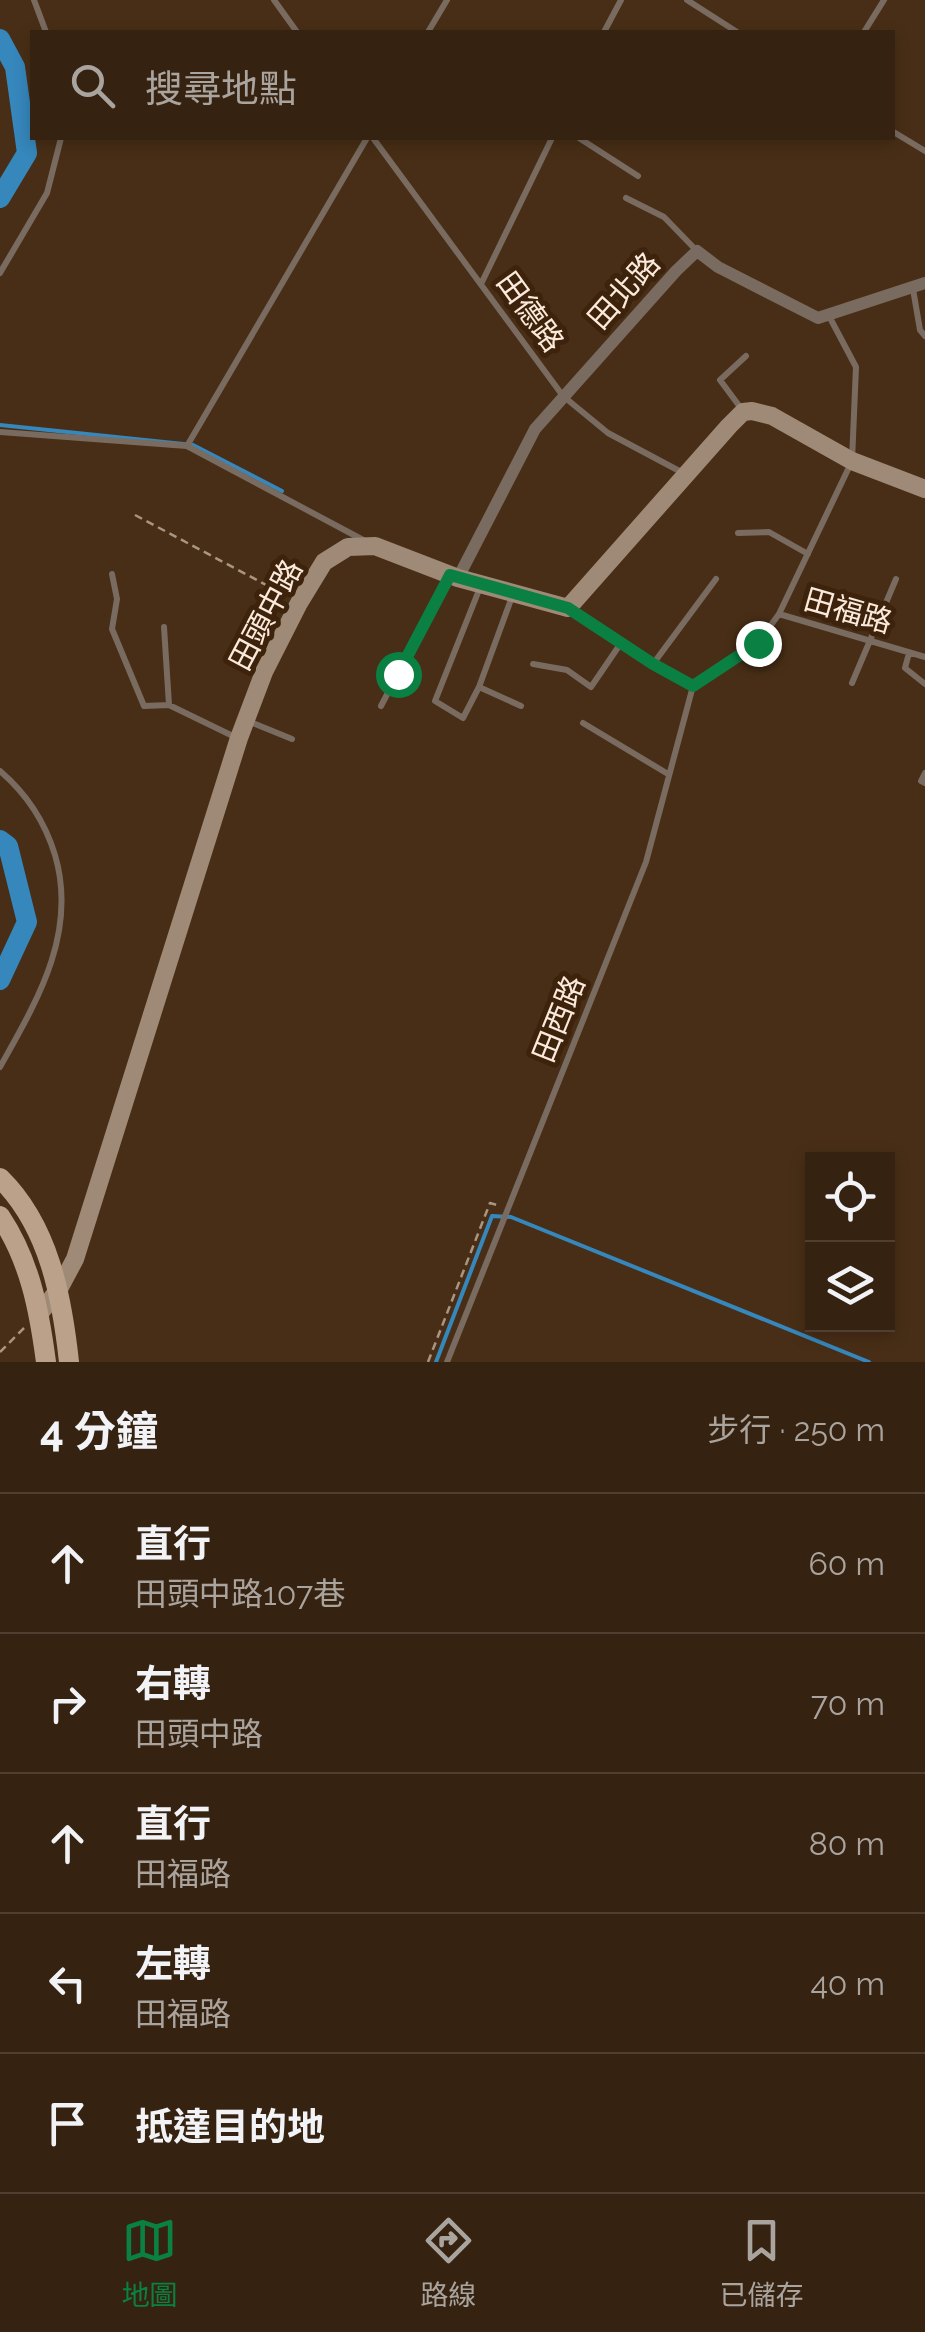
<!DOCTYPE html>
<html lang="zh-TW">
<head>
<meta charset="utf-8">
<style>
	body { margin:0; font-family:Raleway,"Noto Sans TC",sans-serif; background:#412f1e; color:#f1f3f6 }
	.controls { position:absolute; right:30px; bottom:30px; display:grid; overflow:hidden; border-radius:0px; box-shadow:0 5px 15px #0003 }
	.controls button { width:90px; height:90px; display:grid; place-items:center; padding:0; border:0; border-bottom:2px solid #503f30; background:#362210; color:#f1f3f6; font:50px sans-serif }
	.stop { position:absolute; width:30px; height:30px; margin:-22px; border:8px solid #0b8043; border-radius:50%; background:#fff }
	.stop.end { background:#0b8043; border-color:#fff; box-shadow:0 2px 10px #0008 }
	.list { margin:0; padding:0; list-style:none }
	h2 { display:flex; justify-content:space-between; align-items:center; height:130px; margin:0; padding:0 40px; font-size:42px }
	h2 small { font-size:32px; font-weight:400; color:#aaa49f }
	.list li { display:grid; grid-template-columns:65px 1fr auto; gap:30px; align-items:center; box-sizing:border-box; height:140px; padding:0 40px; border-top:2px solid #503f30 }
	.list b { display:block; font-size:38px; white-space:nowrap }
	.list p { margin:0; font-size:32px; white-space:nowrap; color:#aaa49f }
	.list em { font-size:32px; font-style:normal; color:#aaa49f }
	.icon { flex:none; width:55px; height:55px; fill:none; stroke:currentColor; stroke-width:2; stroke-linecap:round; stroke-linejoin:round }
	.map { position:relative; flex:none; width:925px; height:1362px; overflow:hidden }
	.search { position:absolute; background:#362210; box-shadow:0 5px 15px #0003; left:30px; right:30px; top:30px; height:110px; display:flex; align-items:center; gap:25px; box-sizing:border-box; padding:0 35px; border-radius:0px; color:#aaa49f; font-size:38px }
	.sheet { height:830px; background:#362210 }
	nav { display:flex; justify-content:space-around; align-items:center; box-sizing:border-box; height:140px; border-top:2px solid #503f30; background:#362210; font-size:28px; color:#aaa49f }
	nav a { display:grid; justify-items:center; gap:5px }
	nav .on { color:#0b8043 }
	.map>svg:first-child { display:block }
</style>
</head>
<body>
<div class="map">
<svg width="925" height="1362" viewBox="0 0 925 1362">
	<rect width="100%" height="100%" fill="#482e16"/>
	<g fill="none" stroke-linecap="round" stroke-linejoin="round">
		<path stroke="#3687bc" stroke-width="4" d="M0 425 193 445 282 491
			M436 1362 492 1216 511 1217 869 1362"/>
		<path stroke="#3687bc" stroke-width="20" d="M0 39 15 67 27 153 0 198
			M0 840 8 846 27 922 0 980"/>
		<path stroke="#aa9582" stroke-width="2.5" stroke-dasharray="8 5" stroke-linecap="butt" d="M135 515 285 595
			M0 1352 24 1328
			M428 1362 490 1203 497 1205"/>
		<path stroke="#796b60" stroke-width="6" d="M34 0 46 32
			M274 0 297 32
			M687 0 737 32
			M428 32 447 0
			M604 32 621 0
			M864 32 884 0
			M892 131 925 151
			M373 138 563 396 608 433 685 474
			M579 138 638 176
			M626 198 664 217 696 250
			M0 273 47 193 61 138
			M482 282 552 138
			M913 289 920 330 925 336
			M743 411 720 380 746 356
			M0 432 187 446 367 138
			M187 446 367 542
			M738 533 769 532 808 554
			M112 574 117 599 112 629 144 706 169 705 237 738
			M481 585 435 701 463 718 479 687 513 594
			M569 608 653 664 693 686 758 643 779 614 852 461 856 367 829 316
			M779 614 925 657
			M164 627 169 705
			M909 653 905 668 925 684
			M533 664 567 670 591 687 621 643
			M653 664 716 579
			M852 683 896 579
			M479 687 521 706
			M381 706 449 576
			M248 721 292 739
			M583 723 668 774
			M0 771C27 794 45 822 55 855 78 933 37 1001 0 1067
			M925 773 921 781 925 783
			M447 1362 646 862 693 686"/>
		<path stroke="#796b60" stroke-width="12" d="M458 578 535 429 676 271 697 251 718 267 818 318 925 283"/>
		<path stroke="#9f8a78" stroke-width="18" d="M40 1313 59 1289 75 1259 239 738 264 672 299 603 324 562 348 547 375 546 458 578 568 608 729 426 743 412 752 411 772 416 852 461 925 489"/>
		<path stroke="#bca18a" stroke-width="20" d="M0 1178C49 1226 62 1297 69 1362
			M0 1216C30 1261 39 1309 46 1362"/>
	</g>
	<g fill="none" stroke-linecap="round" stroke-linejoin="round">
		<path stroke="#0b8043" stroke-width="12" d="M398 674 450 575 568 608 653 664 693 686 758 643"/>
	</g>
	<g text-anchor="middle" stroke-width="10" stroke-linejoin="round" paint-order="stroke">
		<g font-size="30" fill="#fbeadc" stroke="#3d230b">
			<text transform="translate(624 291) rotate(-48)" y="10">田北路</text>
			<text transform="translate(530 312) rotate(54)" y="10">田德路</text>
			<text transform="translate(848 611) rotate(16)" y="10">田福路</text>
			<text transform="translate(266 615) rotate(-62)" y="10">田頭中路</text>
			<text transform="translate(559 1019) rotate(-68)" y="10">田西路</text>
		</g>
	</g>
</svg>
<div class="controls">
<button><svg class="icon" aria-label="locate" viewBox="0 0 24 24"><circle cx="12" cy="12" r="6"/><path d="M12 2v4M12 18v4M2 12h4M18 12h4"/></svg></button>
<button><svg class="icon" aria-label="layers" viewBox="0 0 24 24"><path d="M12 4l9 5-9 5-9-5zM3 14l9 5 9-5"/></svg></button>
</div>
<div class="stop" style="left:398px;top:674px"></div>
<div class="stop end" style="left:758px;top:643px"></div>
<div class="search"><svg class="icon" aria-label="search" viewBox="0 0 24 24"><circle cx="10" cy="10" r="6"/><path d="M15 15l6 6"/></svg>搜尋地點</div>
</div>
<section class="sheet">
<h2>4 分鐘<small>步行 · 250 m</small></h2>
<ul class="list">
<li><svg class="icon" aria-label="ahead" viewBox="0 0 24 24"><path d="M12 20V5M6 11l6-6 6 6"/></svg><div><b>直行</b><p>田頭中路107巷</p></div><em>60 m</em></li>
<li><svg class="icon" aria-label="right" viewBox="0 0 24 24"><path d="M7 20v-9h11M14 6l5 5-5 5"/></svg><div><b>右轉</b><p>田頭中路</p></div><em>70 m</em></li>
<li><svg class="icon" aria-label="ahead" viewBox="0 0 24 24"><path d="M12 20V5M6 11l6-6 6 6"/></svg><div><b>直行</b><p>田福路</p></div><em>80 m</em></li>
<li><svg class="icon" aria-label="left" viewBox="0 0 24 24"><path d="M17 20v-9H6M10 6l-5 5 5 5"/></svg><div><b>左轉</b><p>田福路</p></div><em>40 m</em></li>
<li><svg class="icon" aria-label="arrive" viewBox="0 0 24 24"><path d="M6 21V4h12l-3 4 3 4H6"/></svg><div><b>抵達目的地</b></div></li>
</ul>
</section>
<nav>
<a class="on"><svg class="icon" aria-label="map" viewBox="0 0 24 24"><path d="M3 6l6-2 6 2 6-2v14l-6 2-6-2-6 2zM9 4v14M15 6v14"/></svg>地圖</a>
<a><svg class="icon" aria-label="directions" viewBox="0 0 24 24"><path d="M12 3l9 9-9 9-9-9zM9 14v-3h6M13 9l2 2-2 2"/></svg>路線</a>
<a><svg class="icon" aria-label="saved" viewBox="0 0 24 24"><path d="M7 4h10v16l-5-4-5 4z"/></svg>已儲存</a>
</nav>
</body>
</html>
